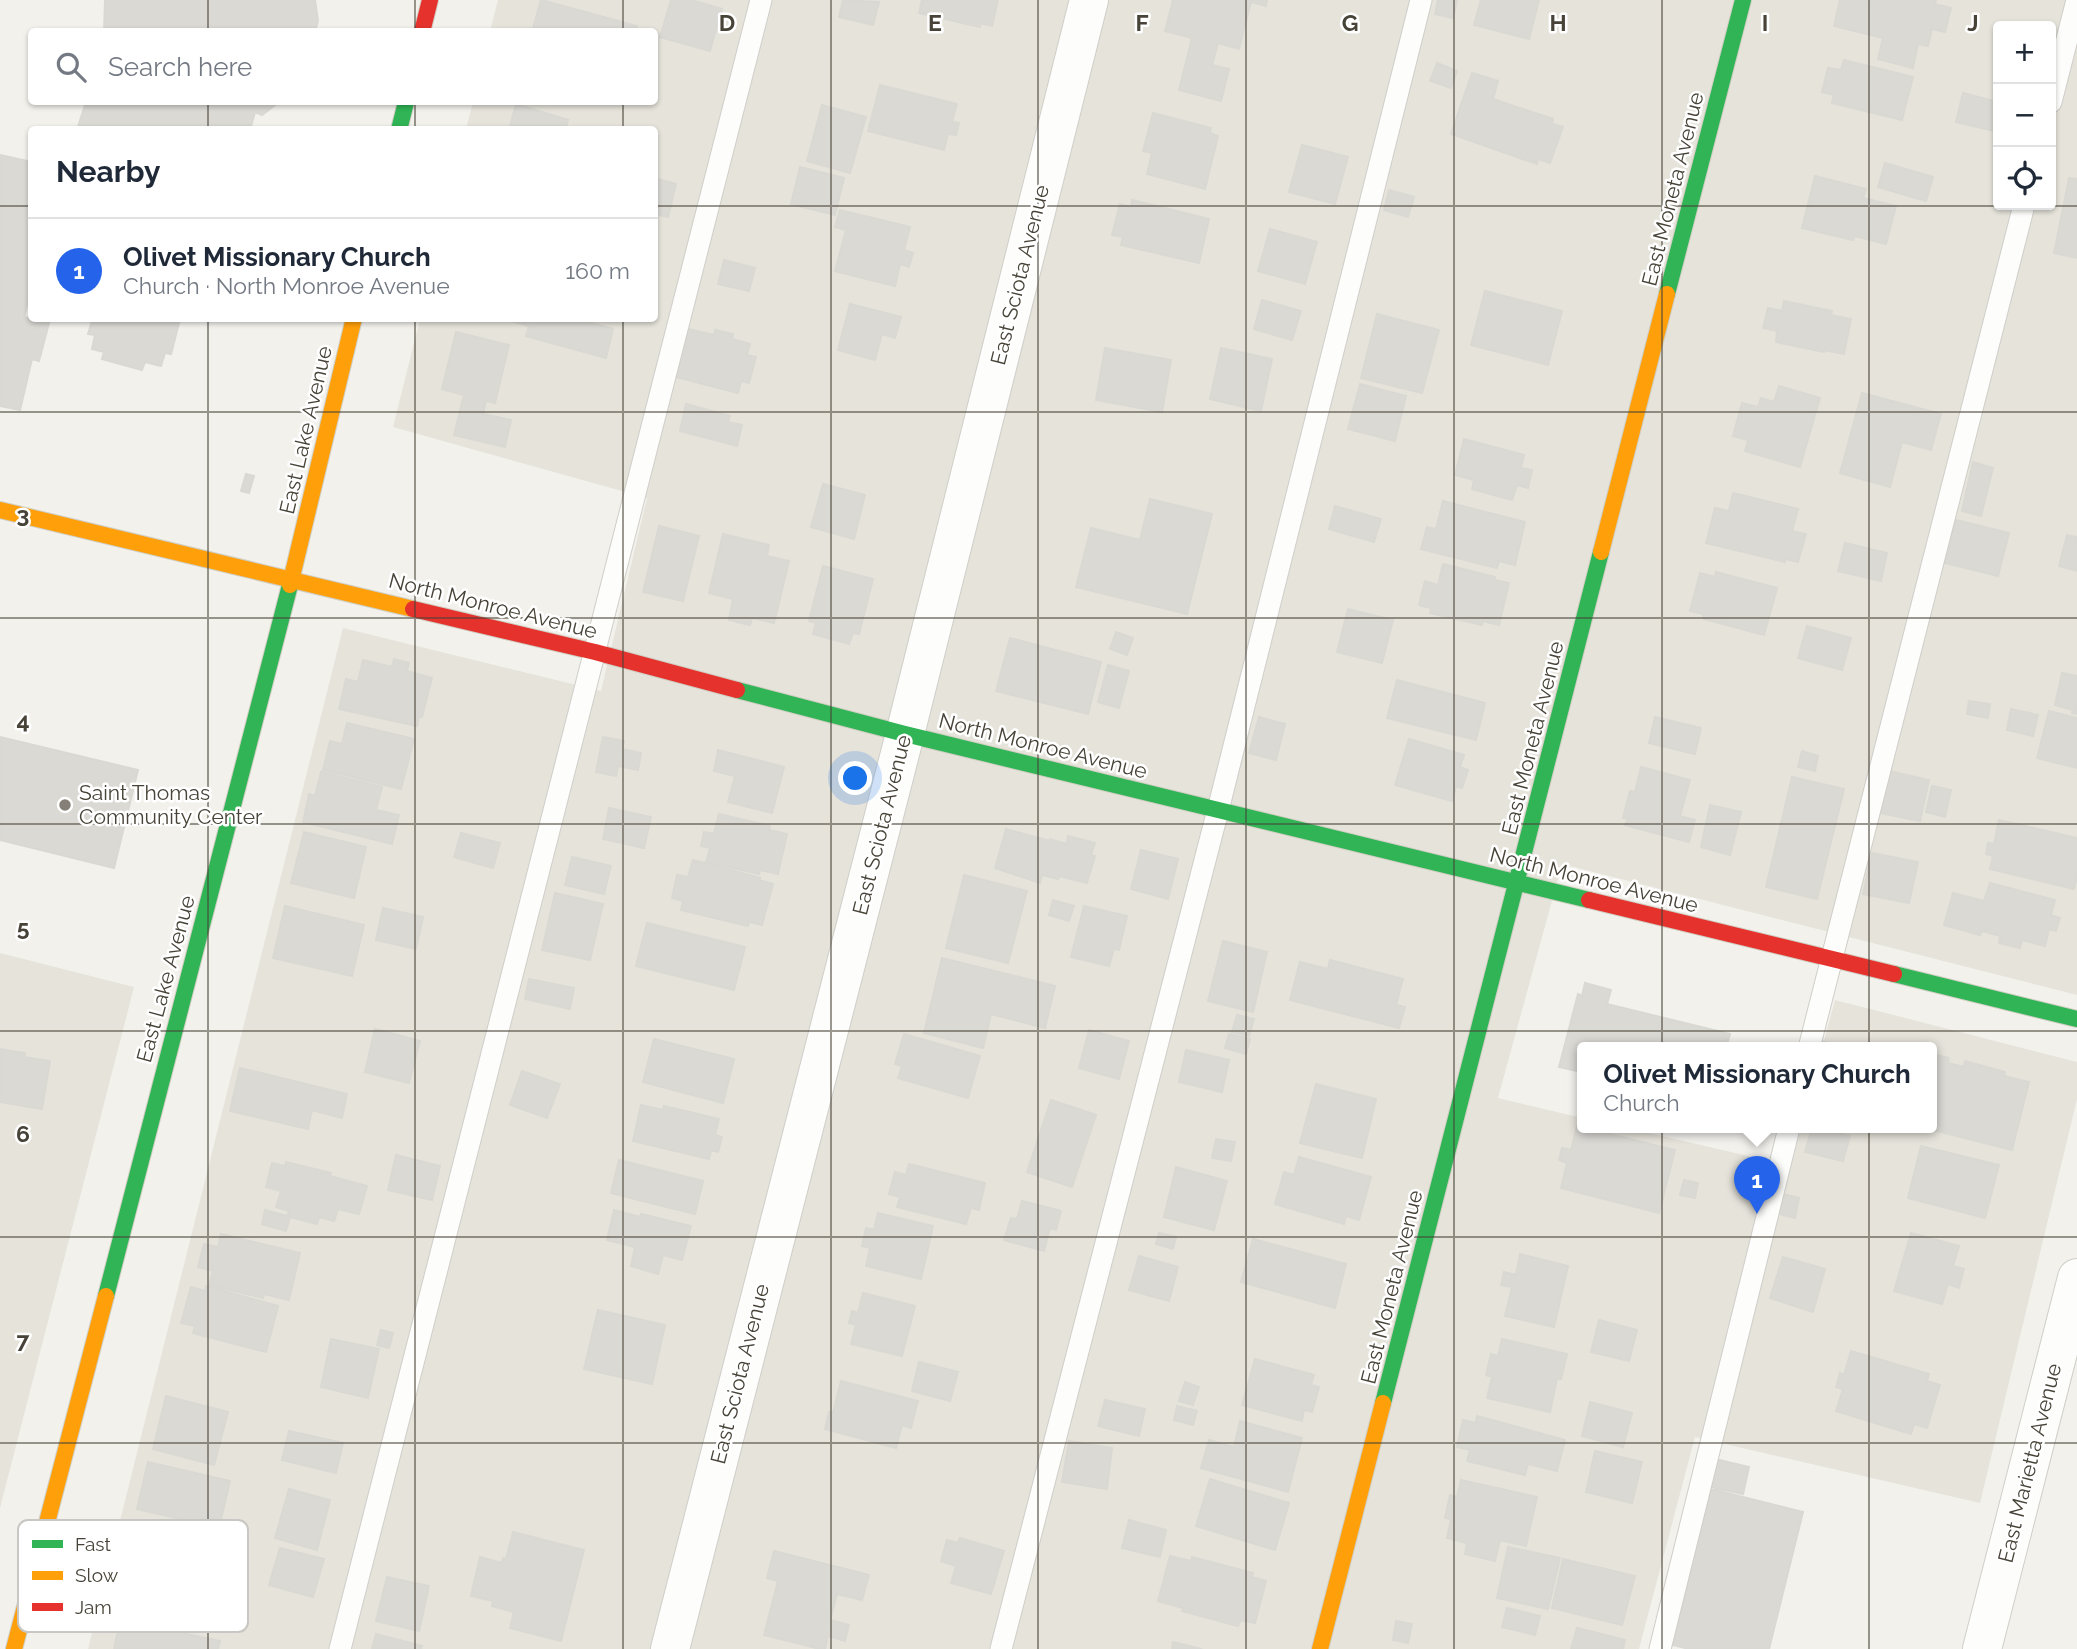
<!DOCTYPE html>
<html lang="en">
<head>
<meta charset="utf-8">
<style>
	body { margin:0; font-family:Raleway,sans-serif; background:#f2f2f3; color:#1f2937 }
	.controls { position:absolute; right:21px; top:21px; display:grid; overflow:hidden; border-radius:7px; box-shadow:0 2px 5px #0004 }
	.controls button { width:63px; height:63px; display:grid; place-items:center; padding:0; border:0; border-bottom:2px solid #e0e1e3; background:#fff; color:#1f2937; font:35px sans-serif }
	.you { position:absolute; left:856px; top:779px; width:24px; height:24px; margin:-18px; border:5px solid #fff; border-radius:50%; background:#1a73e8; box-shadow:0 0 0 10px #1a73e833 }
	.badge { display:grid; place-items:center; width:46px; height:46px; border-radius:50%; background:#2563eb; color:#fff; font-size:23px; font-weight:700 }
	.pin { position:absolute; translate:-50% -58px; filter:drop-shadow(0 2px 4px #0008) }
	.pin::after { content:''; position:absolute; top:37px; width:24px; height:21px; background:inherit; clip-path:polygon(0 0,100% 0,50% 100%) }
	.popup { position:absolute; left:1577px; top:1042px; width:360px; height:91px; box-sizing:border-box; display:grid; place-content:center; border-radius:7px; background:#fff; filter:drop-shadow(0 2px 5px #0005); font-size:23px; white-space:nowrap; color:#747a83 }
	.popup b { font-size:26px; color:#1f2937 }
	.popup::after { content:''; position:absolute; left:50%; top:100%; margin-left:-14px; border:14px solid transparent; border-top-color:#fff }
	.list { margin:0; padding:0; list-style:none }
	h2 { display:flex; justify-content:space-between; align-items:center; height:91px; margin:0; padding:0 28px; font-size:30px }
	h2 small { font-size:23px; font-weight:400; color:#747a83 }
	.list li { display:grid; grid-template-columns:46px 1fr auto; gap:21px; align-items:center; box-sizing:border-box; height:105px; padding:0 28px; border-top:2px solid #e0e1e3 }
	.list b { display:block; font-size:26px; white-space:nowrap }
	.list p { margin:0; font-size:23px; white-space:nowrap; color:#747a83 }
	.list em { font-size:23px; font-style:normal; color:#747a83 }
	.icon { flex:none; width:38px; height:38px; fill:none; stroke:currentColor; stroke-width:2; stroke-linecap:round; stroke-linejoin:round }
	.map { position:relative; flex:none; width:2077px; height:1649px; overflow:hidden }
	.search { position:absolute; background:#fff; box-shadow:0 2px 5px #0004; left:28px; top:28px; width:630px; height:77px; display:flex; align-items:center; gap:18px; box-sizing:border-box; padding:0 24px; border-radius:7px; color:#747a83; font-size:26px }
	.panel { position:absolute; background:#fff; box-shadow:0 2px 5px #0004; left:28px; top:126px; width:630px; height:196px; border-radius:7px }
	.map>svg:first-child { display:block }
</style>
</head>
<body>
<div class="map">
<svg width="2077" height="1649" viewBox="0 0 2077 1649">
	<rect width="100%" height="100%" fill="#f2f1ec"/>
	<path fill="#e5e3da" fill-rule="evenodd" d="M498 0H2077V995L1562 864 1498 1098 1582 1118V1128H1628L1791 1166 1801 1128H1932V1048H1822L1835 1000 2077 1062V1099L1980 1503 1695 1437 1639 1649H88L343 628 601 691 647 498 393 427 420 319 654 318V130L466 129 473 102H654V32L490 31ZM1998 26H2051V205H1998Z
		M0 953 134 987 0 1508Z"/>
	<path fill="#dbd9d4" stroke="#dad8d2" stroke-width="2" d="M105 0H315L318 21 315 32H104Z
		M541 0 637 26 636 32H532Z
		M671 0H692L722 9 710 51 660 37Z
		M843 0 879 2 873 25 839 17Z
		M922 0H998L992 26 980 23V27L919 13Z
		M1173 0H1267L1266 6 1251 2 1239 49 1218 43 1212 65 1229 69 1221 101 1179 90 1192 38 1165 31Z
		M1438 0H1457L1453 18 1435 14Z
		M1481 0H1539L1529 39 1474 25Z
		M1840 0H1936L1935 4 1951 8 1945 32 1932 29 1928 46 1918 44 1913 68 1878 59 1883 38 1834 26Z
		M1844 60 1913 77 1902 120 1832 103 1834 95 1822 92 1828 68 1841 70Z
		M1437 63 1457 71 1451 88 1430 81Z
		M1472 73 1498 81 1493 99 1553 119 1552 124 1563 127 1550 163 1538 159 1537 164 1451 134Z
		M880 85 957 104 952 122 959 123 956 135 948 134 944 150 868 131Z
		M1963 93 1998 102V132L1956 122Z
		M86 102H279L262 115 255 112 250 130H77Z
		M516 104 568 120 565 130H509Z
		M822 105 866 117 850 173 807 161Z
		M1153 113 1211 128 1210 133 1218 136 1205 189 1147 174 1152 153 1143 151Z
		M1302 145 1348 157 1335 204 1289 192Z
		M0 155 32 162V285L24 317 49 323 39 361 32 359 20 410 0 406Z
		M1885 163 1933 177 1926 201 1878 187Z
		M800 167 844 178 835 215 791 204Z
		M1815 176 1866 189 1863 198 1896 206 1886 244 1855 236 1853 240 1802 228Z
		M654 178 676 184 668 217 654 214Z
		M2069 178 2077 179V258L2054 253Z
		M1389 190 1414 197 1408 217 1384 210Z
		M1132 200 1209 219 1199 263 1121 245 1123 237 1112 235 1120 204 1131 207Z
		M840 210 910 227 904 250 913 253 909 267 900 264 895 286 835 271 846 230 835 227Z
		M1270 229 1317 242 1305 284 1258 271Z
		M724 260 755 268 749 291 718 284Z
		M1485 291 1562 311 1548 365 1471 345Z
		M1262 300 1301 311 1292 340 1254 329Z
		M1784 301 1832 311 1831 315 1851 319 1844 354 1824 350V352L1776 342 1777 331 1763 328 1768 308 1782 311Z
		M850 304 901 317 895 338 882 334 875 360 838 350Z
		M1377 314 1439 330 1422 393 1361 378Z
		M93 318H175L174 322 179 323 171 354 165 353 161 366 145 362 142 370 102 359 104 352 92 349 95 335 88 334Z
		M500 318H573L613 329 606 358 526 336 529 326Z
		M688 329 714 335 715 330 733 334 732 339 750 344 747 355 756 357 749 383 741 381 738 393 676 377Z
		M456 332 509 345 495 403 486 401 483 414 511 420 505 447 454 435 464 395 442 389Z
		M1105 348 1171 360 1162 412 1096 400Z
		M1221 348 1272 359 1261 411 1210 399Z
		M1360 384 1406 396 1395 441 1348 429Z
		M1779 386 1820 398 1800 467 1745 451 1748 440 1733 436 1742 403 1758 407 1761 398 1774 402Z
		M1862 393 1941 414 1931 450 1902 442 1890 487 1840 473Z
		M686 404 730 416 728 422 742 425 737 446 680 431Z
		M1464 439 1524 455 1521 468 1532 470 1528 488 1517 485 1512 500 1472 489 1474 480 1455 475Z
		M1973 462 1993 468 1981 516 1962 511Z
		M246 474 254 476 249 493 241 491Z
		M823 484 865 495 854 539 811 527Z
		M1733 493 1798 509 1792 531 1806 534 1798 562 1785 559V562L1706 543 1715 508 1729 511Z
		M1150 499 1212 514 1187 614 1076 587 1091 528 1140 540Z
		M1443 501 1525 522 1515 565 1499 561 1497 568 1421 549 1427 527 1436 529Z
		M1335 506 1381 519 1374 542 1329 529Z
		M1956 520 2009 533 1998 576 1945 563Z
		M659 526 699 536 683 601 643 592Z
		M723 534 769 545 767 556 789 561 774 623 752 618 750 625 729 620 733 599 709 593Z
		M2067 535 2077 537V571L2059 566Z
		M1845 543 1887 553 1881 581 1838 571Z
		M1443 564 1495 577 1494 580 1509 583 1499 625 1483 621 1482 625 1430 613 1431 608 1419 605 1425 581 1438 585Z
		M823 566 873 579 859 634 853 633 849 644 813 634 816 623 809 621Z
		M1716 572 1777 588 1764 635 1704 619 1703 614 1690 611 1700 573 1715 577Z
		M1348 609 1393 620 1382 663 1337 652Z
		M1807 626 1851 638 1842 670 1798 658Z
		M1116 632 1133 638 1127 655 1110 649Z
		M1010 638 1101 662 1088 714 996 691Z
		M394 659 409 663 407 671 432 678 422 717H419L417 726 339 709 346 679 358 682 363 660 392 667Z
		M1108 665 1129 671 1119 708 1098 702Z
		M2062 673 2077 676V714L2072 713 2073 710 2055 705Z
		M1397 680 1485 703 1476 740 1387 718Z
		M1969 701 1990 704 1988 718 1967 714Z
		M2011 709 2038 715 2033 736 2007 730Z
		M2049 711 2077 718V768L2037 758Z
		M1259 717 1285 724 1276 760 1249 753Z
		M1655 717 1701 728 1695 754 1649 743Z
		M347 723 414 739 401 789 323 770 330 741 342 744Z
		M0 737 138 770 114 868 0 840Z
		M603 737 624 741 622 749 641 753 638 770 618 766 616 776 596 772Z
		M1409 739 1464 755 1460 767 1468 770 1462 788 1456 786 1452 801 1395 785Z
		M718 750 784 767 772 813 728 802 735 776 714 771Z
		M1802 751 1818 756 1815 771 1798 767Z
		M1641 767 1690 780 1680 816 1695 820 1689 842 1625 825 1628 819 1623 818 1630 791 1635 792Z
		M1889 771 1929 780 1920 821 1880 813Z
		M321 772 382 787 376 810 399 815 392 844 303 822 309 794 315 796Z
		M1792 777 1844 789 1817 899 1766 887Z
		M1932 786 1951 790 1945 817 1926 812Z
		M1710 805 1741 812 1730 855 1701 847Z
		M609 808 651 817 644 848 603 839Z
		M719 814 770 826 769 830 787 834 778 874 760 870 759 874 706 862 710 848 701 846 704 832 714 834Z
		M1999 820 2077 838V876L2074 889 1990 869 1993 856 1986 854 1988 843 1994 844Z
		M1006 829 1050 841V839L1067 844 1068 836 1095 843 1091 855 1095 856 1087 883 1059 876 1058 879 1042 875 1040 883 995 868Z
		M304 832 366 847 354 898 291 883Z
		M461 833 500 843 493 868 454 857Z
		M1141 850 1178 859 1168 899 1131 889Z
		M1872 853 1918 862 1909 903 1863 894Z
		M572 857 611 866 604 894 565 885Z
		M693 860 760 878 759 880 773 884 762 925 749 922 748 926 681 910 683 901 672 898 677 875 688 877Z
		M964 875 1027 891 1008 963 946 948Z
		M1990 883 2055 900 2051 915 2060 918 2056 931 2049 929 2045 946 2022 940 2020 948 1999 943 2000 936 1982 931 1980 935 1944 925 1953 893 1984 901Z
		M555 893 603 904 590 960 542 950Z
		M1053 900 1074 906 1069 921 1049 915Z
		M285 906 364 925 352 976 273 958Z
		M1084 906 1127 916 1119 950 1114 949 1109 966 1071 957Z
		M383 908 423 917 416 949 376 940Z
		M647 923 745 947 734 990 636 966Z
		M1223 941 1267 952 1253 1012 1208 1001Z
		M942 958 1055 986 1045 1028 991 1014 983 1048 924 1033Z
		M1330 960 1403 979 1396 1005 1405 1007 1399 1028 1290 1000 1300 962 1328 969Z
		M529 979 574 988 570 1009 525 999Z
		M1585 983 1611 990 1607 1004 1730 1034 1726 1048H1582V1072L1559 1067 1578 994 1582 996Z
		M1237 1015 1254 1019 1249 1036 1232 1032Z
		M375 1029 420 1041 409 1083 365 1072Z
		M1089 1030 1129 1041 1119 1079 1079 1068Z
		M904 1034 980 1056 968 1098 898 1078 902 1066 895 1064Z
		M1229 1034 1250 1039 1246 1054 1225 1048Z
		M654 1039 734 1059 723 1103 643 1082Z
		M1821 1041 1845 1048H1819Z
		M0 1049 25 1053 24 1057 50 1061 42 1109 0 1102Z
		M1186 1050 1229 1060 1222 1092 1179 1082Z
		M1932 1054 1949 1058 1948 1063 1964 1067 1965 1061 2005 1072 2004 1076 2029 1082 2012 1150 1925 1128H1932Z
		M240 1068 347 1094 342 1118 312 1110 308 1129 230 1111Z
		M522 1071 560 1084 547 1118 510 1105Z
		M1316 1084 1376 1099 1362 1158 1300 1143Z
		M1051 1100 1096 1115 1072 1187 1027 1172Z
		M641 1105 663 1110 664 1106 719 1119 715 1135 722 1137 718 1152 711 1150 709 1159 633 1141Z
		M1577 1126 1675 1150 1659 1213 1561 1188 1567 1163 1559 1160 1562 1148 1571 1150Z
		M1812 1128H1820L1850 1136 1843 1161 1805 1152Z
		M1216 1139 1235 1142 1231 1161 1212 1158Z
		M1921 1146 1999 1165 1985 1218 1908 1198Z
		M396 1155 440 1166 432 1200 388 1190Z
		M1299 1157 1371 1177 1359 1220 1346 1216 1344 1224 1275 1204 1284 1172 1294 1175Z
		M619 1160 703 1181 695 1214 611 1193Z
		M286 1162 331 1173 330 1176 367 1186 359 1214 338 1209 334 1221 319 1217 317 1224 290 1217 286 1231 262 1224 265 1210 287 1216 289 1211 276 1207 281 1191 266 1187 272 1163 285 1166Z
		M909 1164 985 1183 979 1210 971 1208 966 1224 897 1207 900 1197 889 1194 895 1172 906 1175Z
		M1176 1167 1227 1181 1214 1230 1164 1217Z
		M1684 1180 1698 1183 1695 1198 1680 1195Z
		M1783 1194 1799 1198 1795 1218 1779 1214Z
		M1022 1201 1061 1211 1056 1230 1050 1228 1044 1251 1004 1240 1011 1218 1017 1219Z
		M614 1210 640 1217 641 1214 691 1226 682 1260 663 1255 658 1274 631 1266 635 1247 607 1240Z
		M878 1213 933 1226 921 1279 866 1266 870 1248 862 1246 866 1228 874 1230Z
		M1159 1233 1176 1237 1173 1249 1156 1244Z
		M1911 1233 1959 1246 1953 1266 1964 1269 1959 1288 1948 1284 1942 1304 1894 1291Z
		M221 1234 300 1253 289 1300 264 1294 263 1298 209 1285 213 1271 198 1267 204 1244 218 1247Z
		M1253 1239 1346 1264 1335 1308 1241 1282Z
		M1520 1254 1568 1266 1554 1327 1505 1316 1512 1287 1501 1285 1504 1272 1516 1275Z
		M1139 1256 1178 1267 1169 1301 1129 1290Z
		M1783 1257 1825 1269 1813 1312 1770 1298Z
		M206 1286 278 1306 266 1352 193 1333 195 1326 181 1323 191 1287 205 1291Z
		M863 1293 915 1306 902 1356 851 1344 856 1325 849 1323 852 1311 858 1313Z
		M598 1310 665 1325 652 1384 584 1369Z
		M1599 1320 1637 1330 1629 1361 1591 1352Z
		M381 1330 393 1333 389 1348 377 1345Z
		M331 1339 379 1349 368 1398 321 1387Z
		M1502 1339 1567 1354 1561 1379H1557L1550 1412 1487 1398 1492 1377 1486 1375 1491 1354 1498 1356Z
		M1851 1351 1929 1374 1927 1381 1940 1385 1927 1428 1914 1424 1911 1434 1836 1411 1843 1389 1836 1387 1840 1373 1844 1375Z
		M1255 1359 1314 1375 1311 1385 1319 1387 1312 1412 1304 1410 1302 1421 1242 1405Z
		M919 1362 958 1372 950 1401 912 1391Z
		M841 1381 918 1401 911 1428 902 1425 896 1448 825 1429 829 1412 833 1413Z
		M1185 1382 1199 1387 1193 1405 1179 1401Z
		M166 1396 228 1412 214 1465 153 1449Z
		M1105 1400 1145 1409 1139 1436 1098 1426Z
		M1590 1402 1632 1413 1623 1447 1582 1436Z
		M1177 1406 1197 1411 1193 1425 1174 1420Z
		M1477 1416 1565 1440 1557 1471 1528 1464 1525 1475 1467 1461 1470 1450 1457 1447 1463 1420 1476 1423Z
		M1240 1421 1302 1438 1288 1492 1201 1468 1209 1440 1234 1447Z
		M289 1431 343 1443 336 1473 282 1460Z
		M1069 1441 1112 1448 1107 1489 1062 1482Z
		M1595 1451 1642 1462 1632 1503 1586 1492Z
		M1715 1459 1749 1467 1743 1494 1710 1487Z
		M148 1462 230 1481 219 1528 137 1509Z
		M1210 1479 1289 1503 1275 1550 1196 1526Z
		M1461 1480 1537 1497 1526 1546 1500 1540 1495 1561 1465 1554 1467 1543 1447 1538 1451 1519 1445 1518 1450 1495 1457 1497Z
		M289 1489 330 1500 317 1550 275 1538Z
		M1711 1489 1803 1512 1769 1649H1689L1673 1645Z
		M1129 1520 1166 1530 1160 1557 1122 1548Z
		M513 1532 584 1550 561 1641 510 1628 514 1612 492 1606 493 1601 471 1596 480 1557 502 1563 503 1558 506 1559Z
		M960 1538 1004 1551 991 1594 951 1583 956 1566 941 1561 947 1540 958 1543Z
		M148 1539 200 1552 185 1610 133 1596Z
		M1508 1547 1560 1558 1548 1609 1497 1598Z
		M280 1548 324 1559 313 1597 269 1585Z
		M774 1551 869 1575 862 1600 837 1594 830 1620 849 1625 845 1641 828 1636 825 1649H820L764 1635 778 1581 767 1578Z
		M1170 1556 1191 1561 1192 1557 1253 1573 1252 1577 1266 1581 1255 1623 1241 1620 1238 1626 1182 1611 1183 1608 1158 1601Z
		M1563 1559 1635 1576 1622 1625 1552 1608Z
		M387 1577 429 1586 419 1631 376 1621Z
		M1507 1608 1540 1616 1535 1635 1502 1627Z
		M121 1616 183 1628 182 1633 220 1641 218 1649H114Z
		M1396 1621 1412 1624 1408 1643 1393 1640Z
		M1577 1628 1625 1640 1623 1649H1571Z
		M376 1634 422 1646 421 1649H372Z
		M1173 1642 1202 1649H1172Z"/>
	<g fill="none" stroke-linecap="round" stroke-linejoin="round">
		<defs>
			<path id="lane" d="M2051 102 2077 0
				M1809 1048 2024 205
				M340 1649 761 0
				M1001 1649 1218 810 1421 0
				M1660 1649 1789 1128"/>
			<path id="street" d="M670 1649 905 734 1089 0
				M1982 1649 2077 1278"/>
			<path id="fast" d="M399 130 406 102
				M1667 294 1743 0
				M737 690 905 734 1589 900
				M1894 974 2077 1019
				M106 1296 290 585
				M1383 1403 1601 552"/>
			<path id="slow" d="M0 510 413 609
				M1601 552 1667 294
				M290 585 354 318
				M14 1649 106 1296
				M1320 1649 1383 1403"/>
			<path id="jam" d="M422 32 430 0
				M413 609 595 652 737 690
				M1589 900 1894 974"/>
		</defs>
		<use href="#lane" stroke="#d0cec9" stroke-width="23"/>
		<use href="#street" stroke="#d0cec9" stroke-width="40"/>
		<use href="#fast" stroke="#d0cec3" stroke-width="18"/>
		<use href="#slow" stroke="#d0cec3" stroke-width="18"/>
		<use href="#jam" stroke="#d0cec3" stroke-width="18"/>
		<use href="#lane" stroke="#fdfdfc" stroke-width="21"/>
		<use href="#street" stroke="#fdfdfc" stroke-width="38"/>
		<use href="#fast" stroke="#30b455" stroke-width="16"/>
		<use href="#slow" stroke="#ff9f0a" stroke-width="16"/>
		<use href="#jam" stroke="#e5322d" stroke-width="16"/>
	</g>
	<path fill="none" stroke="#484338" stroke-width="2" stroke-opacity="0.55" d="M208 0V32M415 0V32M623 0V32M831 0V1649M1038 0V1649M1246 0V1649M1454 0V1649M1662 0V1649M1869 0V1649M208 102V130M415 102V130M623 102V130M0 206H32M654 206H2077M208 318V1649M415 318V1649M623 318V1649M0 412H2077M0 618H2077M0 824H2077M0 1031H2077M0 1237H2077M0 1443H2077"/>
	<circle fill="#848077" stroke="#fff" stroke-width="2.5" cx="65" cy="805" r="7"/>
	<g text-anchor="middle" stroke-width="5" stroke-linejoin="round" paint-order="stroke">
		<g font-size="21" fill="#484338" stroke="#fff">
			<text transform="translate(1673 189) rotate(-76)" y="7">East Moneta Avenue</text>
			<text transform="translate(1020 275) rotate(-76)" y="7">East Sciota Avenue</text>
			<text transform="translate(306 430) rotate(-77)" y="7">East Lake Avenue</text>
			<text transform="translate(493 606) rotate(14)" y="7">North Monroe Avenue</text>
			<text transform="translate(1533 738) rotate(-76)" y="7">East Moneta Avenue</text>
			<text transform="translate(1043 746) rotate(14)" y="7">North Monroe Avenue</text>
			<text transform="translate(882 825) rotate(-76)" y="7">East Sciota Avenue</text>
			<text transform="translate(1594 880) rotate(14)" y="7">North Monroe Avenue</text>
			<text transform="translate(166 979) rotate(-75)" y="7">East Lake Avenue</text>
			<text transform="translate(1392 1287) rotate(-76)" y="7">East Moneta Avenue</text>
			<text transform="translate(740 1374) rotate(-76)" y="7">East Sciota Avenue</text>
			<text transform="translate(2030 1463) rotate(-76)" y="7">East Marietta Avenue</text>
		</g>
		<g font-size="21" fill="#484338" stroke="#fff" text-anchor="start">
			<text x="79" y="800">Saint Thomas<tspan x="79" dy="24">Community Center</tspan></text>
		</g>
	</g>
	<rect x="18" y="1520" width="230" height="112" rx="10" fill="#fff" stroke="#c8c7c3" stroke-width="2"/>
	<rect x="32" y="1540" width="31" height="8" fill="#30b455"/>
	<rect x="32" y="1571" width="31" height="9" fill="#ff9f0a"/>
	<rect x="32" y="1603" width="31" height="8" fill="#e5322d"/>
	<g font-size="19" fill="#484338">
		<text x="75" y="1551">Fast</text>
		<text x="75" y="1582">Slow</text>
		<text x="75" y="1614">Jam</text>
	</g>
	<g font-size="23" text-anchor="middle" font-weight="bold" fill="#484338" stroke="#fff" stroke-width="5" stroke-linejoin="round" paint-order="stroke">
		<text x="727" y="31">D</text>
		<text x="935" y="31">E</text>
		<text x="1142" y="31">F</text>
		<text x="1350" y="31">G</text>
		<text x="1558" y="31">H</text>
		<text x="1765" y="31">I</text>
		<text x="1973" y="31">J</text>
		<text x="23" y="523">3</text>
		<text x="23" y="729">4</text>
		<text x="23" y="936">5</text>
		<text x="23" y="1142">6</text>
		<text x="23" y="1348">7</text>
	</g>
</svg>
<div class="controls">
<button>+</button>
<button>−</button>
<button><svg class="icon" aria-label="locate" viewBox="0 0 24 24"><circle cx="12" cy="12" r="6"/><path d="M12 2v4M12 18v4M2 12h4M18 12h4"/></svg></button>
</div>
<div class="you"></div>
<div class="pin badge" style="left:1757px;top:1214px">1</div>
<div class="popup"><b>Olivet Missionary Church</b>Church</div>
<div class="search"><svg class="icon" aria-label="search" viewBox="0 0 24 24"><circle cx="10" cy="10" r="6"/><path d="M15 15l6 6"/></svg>Search here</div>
<section class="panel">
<h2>Nearby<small></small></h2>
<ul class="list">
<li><span class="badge">1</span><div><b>Olivet Missionary Church</b><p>Church · North Monroe Avenue</p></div><em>160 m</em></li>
</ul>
</section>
</div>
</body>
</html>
